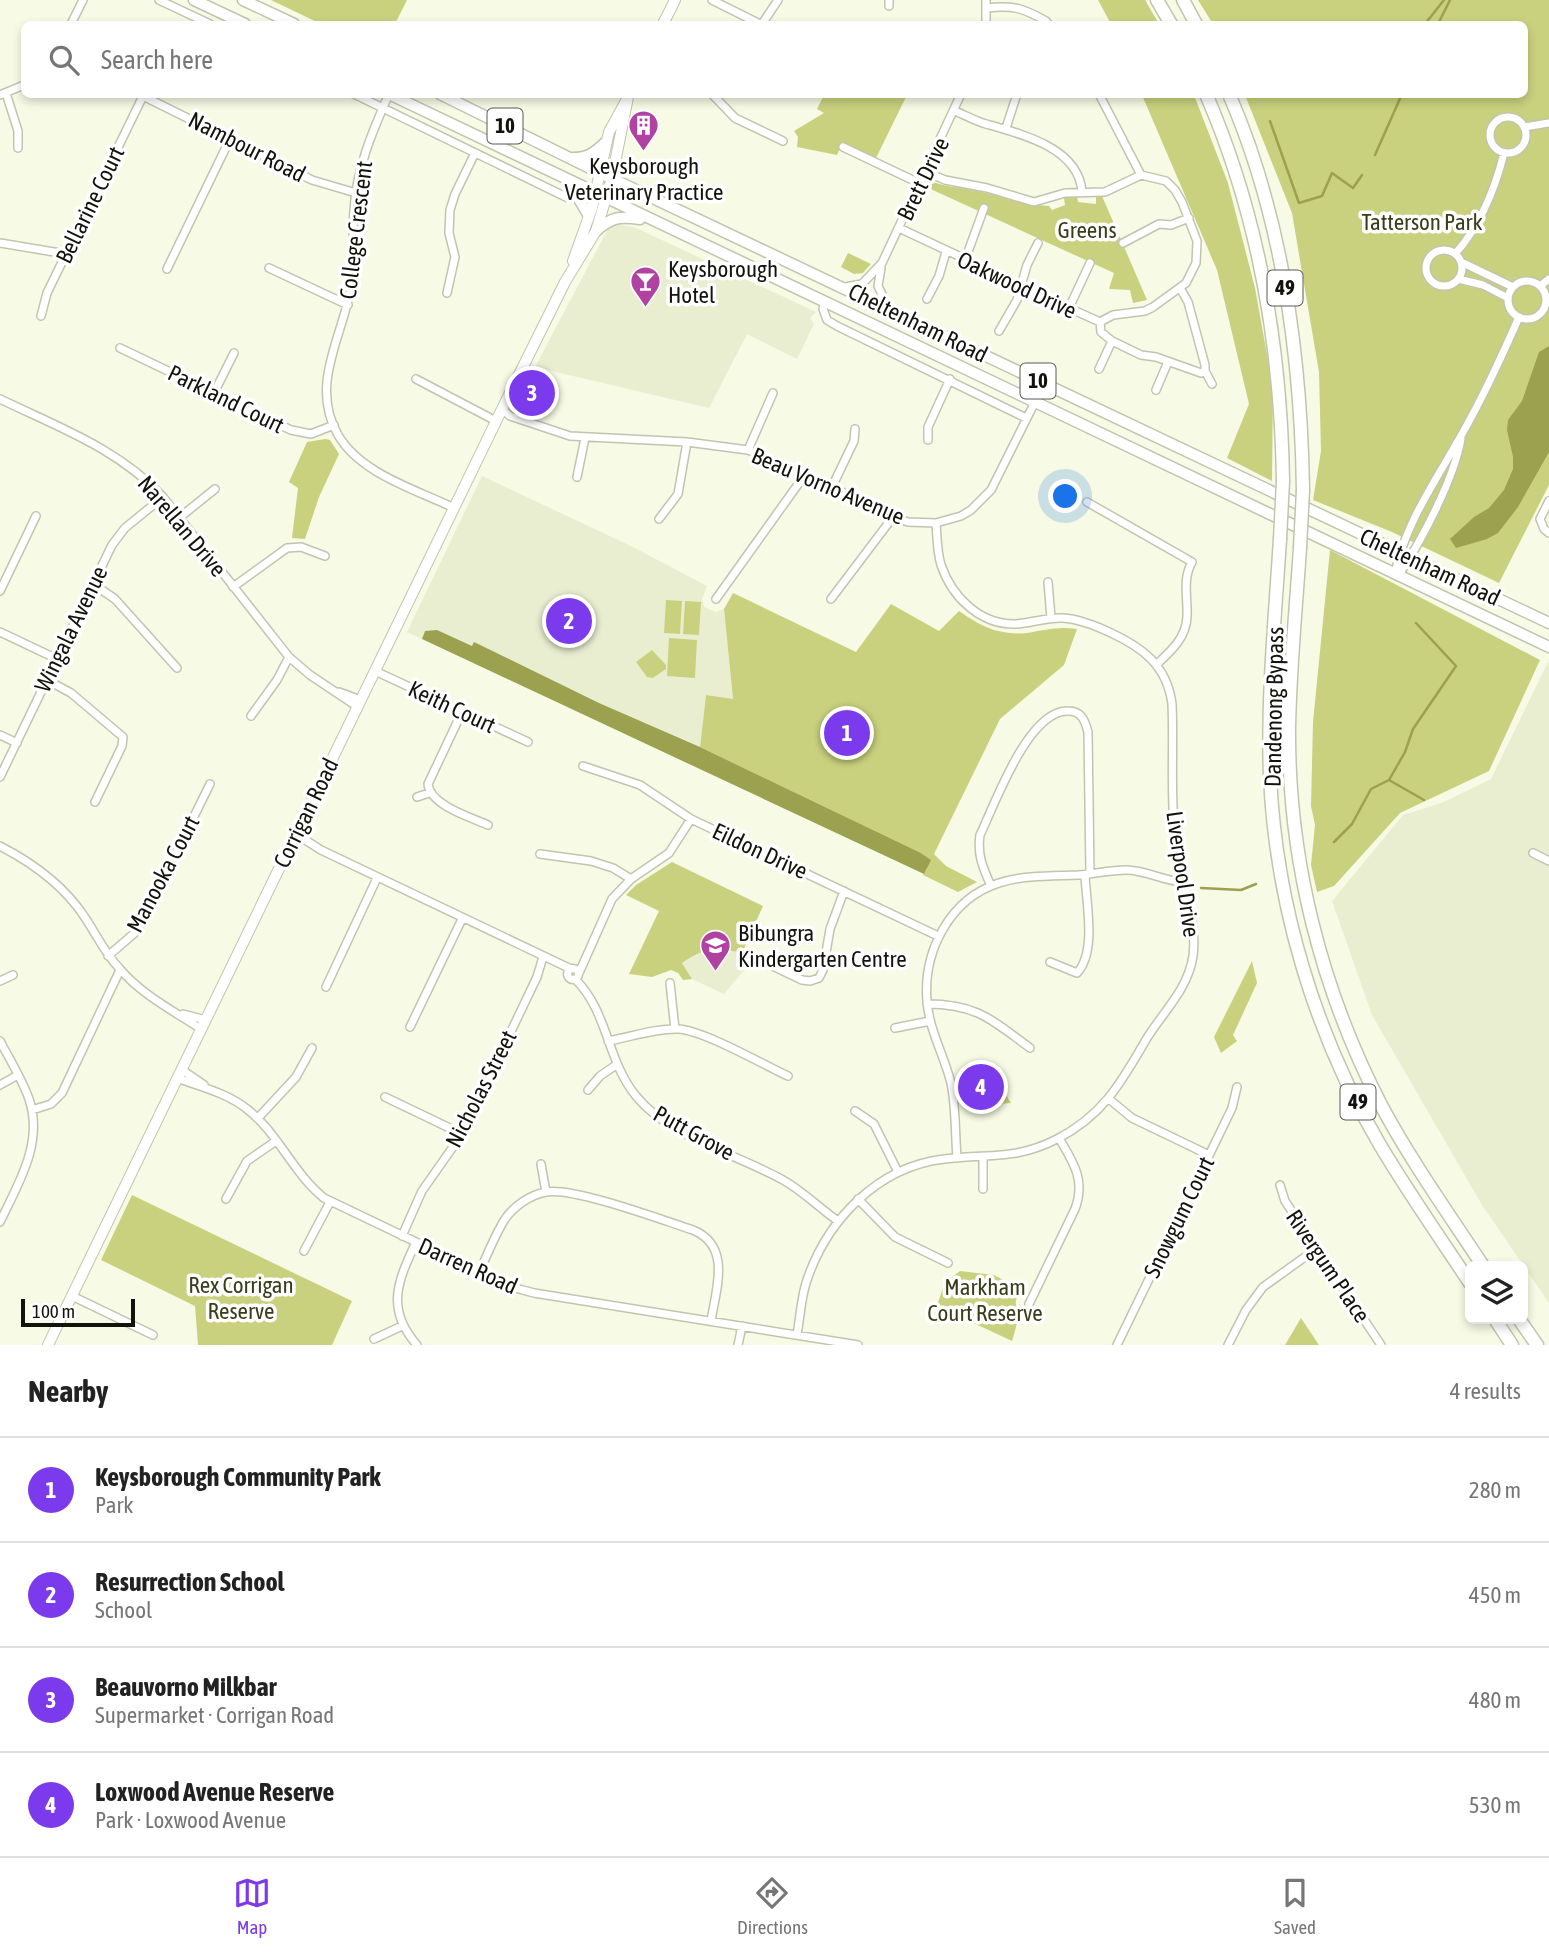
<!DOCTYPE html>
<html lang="en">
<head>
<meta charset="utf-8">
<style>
	body { margin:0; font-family:"Asap Condensed",sans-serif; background:#f6f6f6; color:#222 }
	.controls { position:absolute; right:21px; bottom:21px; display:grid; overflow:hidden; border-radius:10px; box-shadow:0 4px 10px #0003 }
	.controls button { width:63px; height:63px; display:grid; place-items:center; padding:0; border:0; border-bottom:2px solid #e0e0e0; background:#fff; color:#222; font:35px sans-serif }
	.scale { position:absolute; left:21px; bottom:18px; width:114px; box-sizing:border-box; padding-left:7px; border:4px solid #12130c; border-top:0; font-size:19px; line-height:24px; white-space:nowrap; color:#12130c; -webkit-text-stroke:5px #fff; paint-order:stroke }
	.you { position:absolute; left:1066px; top:497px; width:24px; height:24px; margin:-18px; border:5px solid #fff; border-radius:50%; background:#1a73e8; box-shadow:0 0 0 10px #1a73e833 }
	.badge { display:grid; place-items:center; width:46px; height:46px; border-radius:50%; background:#7c3aed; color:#fff; font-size:23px; font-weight:700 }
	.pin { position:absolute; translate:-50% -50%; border:4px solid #fff; box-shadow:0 2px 7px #0006 }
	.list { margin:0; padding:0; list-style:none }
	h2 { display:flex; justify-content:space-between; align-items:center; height:91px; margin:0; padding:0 28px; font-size:30px }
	h2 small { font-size:23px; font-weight:400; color:#767676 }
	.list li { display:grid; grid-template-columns:46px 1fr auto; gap:21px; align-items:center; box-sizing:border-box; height:105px; padding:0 28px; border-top:2px solid #e0e0e0 }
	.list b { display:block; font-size:26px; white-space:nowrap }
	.list p { margin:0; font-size:23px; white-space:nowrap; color:#767676 }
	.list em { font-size:23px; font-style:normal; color:#767676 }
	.icon { flex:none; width:38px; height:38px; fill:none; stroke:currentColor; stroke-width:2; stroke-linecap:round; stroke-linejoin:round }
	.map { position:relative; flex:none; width:1549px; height:1345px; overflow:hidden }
	.search { position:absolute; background:#fff; box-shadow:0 4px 10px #0003; left:21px; right:21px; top:21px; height:77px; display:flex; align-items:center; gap:18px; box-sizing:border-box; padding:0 24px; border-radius:10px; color:#767676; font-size:26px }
	.sheet { height:511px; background:#fff }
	nav { display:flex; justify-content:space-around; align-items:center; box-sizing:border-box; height:98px; border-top:2px solid #e0e0e0; background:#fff; font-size:19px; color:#767676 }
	nav a { display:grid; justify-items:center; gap:4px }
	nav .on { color:#7c3aed }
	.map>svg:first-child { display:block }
</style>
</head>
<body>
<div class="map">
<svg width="1549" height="1345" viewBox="0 0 1549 1345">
	<rect width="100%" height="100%" fill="#f7fae4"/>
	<path fill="#eaeed1" d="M614 224 634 227 816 312 810 318 814 324 797 359 747 334 709 408 535 367 608 229Z
		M482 476 633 547 707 586 702 599 704 607 716 612 724 609 733 700 706 695 700 747 599 703 474 643 472 646 437 630 425 631 422 639 407 632Z
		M1548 662 1549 663V1303L1482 1205 1372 1015 1332 901 1403 815 1444 802 1491 779Z
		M702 950H728L742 953V961L746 968 724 994 692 979 682 963Z"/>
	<path fill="#c9d17e" d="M271 0H407L395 24H321Z
		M1098 0H1145L1159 24H1111Z
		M1198 0H1549V485L1499 583 1392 532 1313 500 1321 451 1319 372 1292 213 1245 95 1524 94V24H1213Z
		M824 95H907L876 158 842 143 837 155 797 147 798 137 794 131 824 113 817 109Z
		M1142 95H1194L1228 183 1255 288 1273 388 1272 481 1227 458 1249 404 1217 270Z
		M927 180C944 187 959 187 977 191 1002 196 1024 205 1049 206L1052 210 1065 205 1064 198 1077 197 1078 202 1096 204V197L1102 196 1147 300 1133 303 1130 290 1109 289 1114 273 924 186Z
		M848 253 871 264 863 273 854 274 841 267Z
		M325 439 330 440 339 454 319 497 305 539 292 538 298 488 289 482 307 442Z
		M1330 550 1540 660 1489 771 1400 813 1334 886 1317 892 1311 865 1315 825 1311 806 1313 722Z
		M733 593 856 652 891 604 939 631 959 611C980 626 1000 636 1027 633 1044 630 1059 626 1077 629L1064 665 1000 719 934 854 946 866 977 882 958 892 923 875 927 869 919 852 700 747 706 695 733 699 724 609Z
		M666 600 682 601 680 634 664 633Z
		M685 601 701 602 699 635 683 634Z
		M669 638 697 640 695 678 667 676Z
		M652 650 666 665V669L653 678 647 677 636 662Z
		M672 862 763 906 742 953C714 947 706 947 682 963L692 979 683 980 678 973 671 970 652 977 629 974 659 911 626 895 636 885Z
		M1252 961 1257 983 1233 1035 1237 1041 1221 1053 1214 1037Z
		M993 1073 1011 1103 963 1106 960 1080Z
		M132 1195 352 1301 332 1345H198L195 1306 101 1260Z
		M960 1271 994 1275 1024 1291C1009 1303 1019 1304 1018 1317 1017 1325 1014 1334 1012 1341L937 1306 946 1278H951Z
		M1301 1318 1319 1345H1285Z"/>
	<path fill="#9ba14e" d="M1549 346V452L1518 507 1498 533 1487 539 1456 548 1450 539 1474 517 1489 508 1504 490 1513 469V457L1507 430 1508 420 1522 401 1539 352Z
		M437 630 472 646 474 642 599 703 700 747 919 852 931 860 924 874 422 639 425 631Z"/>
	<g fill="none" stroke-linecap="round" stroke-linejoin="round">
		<path stroke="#9ba14e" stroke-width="2.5" d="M1425 24 1444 0
			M1438 24 1450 0
			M1270 121 1299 203 1322 196 1332 173 1353 188 1362 175
			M1375 155 1402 94
			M1389 780 1424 800
			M1334 842 1352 824 1371 789 1389 780 1405 752 1413 729 1456 666 1416 623
			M1201 888 1241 890 1256 884"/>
		<defs>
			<path id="street" d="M159 0 210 24
				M712 0 760 24
				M986 0V24
				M889 6V0
				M987 8C1013 5 1023 8 1046 21L1048 24
				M71 24 83 0
				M762 24 778 0
				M6 93 18 131V148
				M354 94 568 198
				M389 94C372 132 356 170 354 211 352 236 355 261 351 286 343 337 309 384 338 435 361 474 415 489 454 508
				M712 94 735 118 783 141
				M1099 94 1141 175
				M0 95 24 85
				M141 95 312 180 356 193
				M955 111C965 115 975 121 986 124 1022 134 1079 148 1082 192
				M1490 135a18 18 0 1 1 36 0a18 18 0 1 1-36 0Z
				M1524 127 1549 123
				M1006 128 1017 94
				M843 147 921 184
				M899 228 995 273 1005 280 1034 289 1052 303 1069 308 1100 322 1113 315 1145 311 1153 307 1186 283 1196 263 1197 241 1182 202 1175 190 1166 181 1141 175 1105 192 1065 193 1034 202 987 188 945 180 926 172
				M0 243 66 254
				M1123 243 1159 224 1171 225 1189 218
				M1426 268a18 18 0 1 1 36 0a18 18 0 1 1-36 0Z
				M1455 254C1480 226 1495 189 1504 153
				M965 260 984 208
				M1461 262 1513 287
				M269 268 348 305
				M881 268 878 286 889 309
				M167 269 229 141
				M1458 279 1483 285 1508 298
				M1508 300a19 19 0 1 1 38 0a19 19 0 1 1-38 0Z
				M1540 286 1549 279
				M845 287 862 284 882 263 961 94
				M447 293 455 257 449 233 450 210 455 194 475 153
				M927 299 939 276 946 252
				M825 302 823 309 827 320 837 326 1026 418
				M1069 308 1090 263
				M41 316 47 293 143 96
				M1100 322 1101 332 1112 341 1141 355 1156 357 1201 373 1205 371V365L1188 302 1180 288
				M999 331 1017 300 1027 265 1038 243
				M120 348 291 430 311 434 334 425
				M1099 369 1112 341
				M1205 371 1212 384
				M416 379 496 421
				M1156 390 1168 362
				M214 393 234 353
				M0 399C58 427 119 449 163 497L289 657 310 675 358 707
				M502 409 510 416 570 436 687 442 748 450 832 487 893 517 908 522 936 523 961 516 971 510 991 490 1044 384
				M928 440V427L950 379
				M748 450 773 393
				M577 477 585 438
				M832 487 854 441 855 429
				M1549 501 1540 519 1544 529 1549 533
				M1087 502 1192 562C1182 580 1188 597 1187 617 1186 638 1171 651 1157 664
				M179 518 215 489
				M659 519 678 494 687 442
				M1395 574C1404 525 1438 477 1462 434 1483 397 1502 356 1519 317
				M1398 576C1421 542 1454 479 1461 439
				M1048 582 1051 618
				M93 584 115 599 177 668
				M233 587 287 548 301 547 325 556
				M0 591 36 516
				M716 599 799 483 802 474
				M831 599 893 517
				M0 632 57 659
				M375 671 528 742
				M47 680 71 693 123 737 122 746 95 802
				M339 692 361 700
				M462 712 428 784C430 805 470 817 488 825
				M251 716 277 680 289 657
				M0 735 17 743
				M583 766 640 785 691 819 938 936
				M0 777 112 545 125 528 163 497
				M417 797 429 793
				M296 834 321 850 571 969
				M0 846C35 864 65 886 86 919 97 936 105 953 119 968 142 995 172 1010 201 1029
				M1533 853 1549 861
				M540 854 591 861 613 868 631 879
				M991 886C983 868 977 855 980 835 995 804 1028 710 1068 711 1082 711 1085 721 1088 732L1090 874
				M108 956 138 930 210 784
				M754 957 802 980 810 981 819 978 823 970 830 929 844 891
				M1050 962 1077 973C1097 952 1086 902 1085 875
				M567.5 974a5.5 5.5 0 1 1 11 0a5.5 5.5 0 1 1-11 0Z
				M579 973 612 899 631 879 669 853 691 819
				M575 979C608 1011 607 1061 636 1096 670 1138 737 1154 783 1180 803 1191 819 1208 838 1221
				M0 981 13 975
				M670 983 675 1029
				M326 987 377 878
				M927 1004C977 1004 992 1020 1030 1048
				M183 1014 206 1020
				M410 1027 462 919
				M895 1028 930 1021
				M0 1041C10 1060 22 1079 29 1099 44 1143 18 1184 0 1222
				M608 1041C631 1037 656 1028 678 1029 703 1030 762 1064 788 1076
				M182 1070 204 1085
				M177 1078C201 1087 227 1093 247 1109 278 1133 293 1173 324 1198L508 1286 534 1293 858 1345
				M0 1085 18 1075
				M588 1090 600 1076 616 1065
				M385 1097 462 1134
				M1109 1099 1132 1118 1209 1155
				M32 1110 51 1104 62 1093 120 970
				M855 1111 874 1124 898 1172
				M258 1118 296 1077 312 1048
				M957 1158C955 1133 956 1107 951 1083 944 1055 929 1030 927 1001 923 952 949 899 999 883 1023 875 1053 876 1078 875 1094 874 1110 870 1126 870 1146 870 1163 881 1183 882
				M983 1158V1189
				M541 1164 546 1192
				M1280 1185 1285 1201 1381 1345
				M226 1199 247 1161 276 1141
				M858 1199 895 1237 948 1263
				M402 1236 422 1191 462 1134 537 977 543 957
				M416 1242C398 1281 385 1309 417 1345
				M304 1251 330 1202
				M479 1273C487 1255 495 1235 505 1219 514 1206 530 1195 546 1192 574 1187 662 1220 693 1230 732 1246 716 1289 711 1321
				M72 1296 153 1335
				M1029 1304 1075 1209C1086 1180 1073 1162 1059 1138
				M797 1335C800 1318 801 1299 806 1283 826 1221 877 1167 944 1159 988 1153 1014 1161 1057 1139 1104 1115 1122 1081 1147 1038 1164 1011 1188 989 1193 956 1198 916 1179 875 1175 836 1170 792 1174 748 1172 704 1167 665 1142 647 1109 632 1094 625 1079 619 1063 618 1047 617 1032 623 1016 624 980 625 952 597 941 565 937 552 937 536 936 523
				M374 1339 402 1326
				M738 1345 742 1326
				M1117 1345 1232 1108 1237 1087
				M1228 1345 1246 1310 1263 1287 1316 1249"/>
			<path id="secondary" d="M663 24 675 0
				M573 261 592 208 609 132 626 101
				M48 1345 502 409 565 282 596 231 612 178 628 97"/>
			<path id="primary" d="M194 0 245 24
				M243 0 294 24
				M389 94 1549 647
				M440 94 598 172 1549 623
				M573 158C589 158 594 153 606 142
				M569 182 589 216
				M596 231C611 217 620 216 640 219"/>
			<path id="highway" d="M1157 0 1171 24
				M1183 0 1196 24
				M1206 94C1259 216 1281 349 1283 481
				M1229 94C1283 218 1301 356 1303 490
				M1280 539C1275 618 1267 698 1270 777 1276 905 1315 1035 1380 1145 1408 1192 1440 1238 1470 1283
				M1300 548C1296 608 1290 668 1289 728 1288 859 1321 989 1381 1105 1411 1161 1448 1213 1483 1266
				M1495 1319 1512 1345
				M1519 1319 1537 1345"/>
		</defs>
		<use href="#street" stroke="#c2c4b0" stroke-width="10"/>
		<use href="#secondary" stroke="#c2c4b0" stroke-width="12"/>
		<use href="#primary" stroke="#c2c4b0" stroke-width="13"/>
		<use href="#highway" stroke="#c2c4b0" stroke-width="15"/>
		<use href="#street" stroke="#fff" stroke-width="7"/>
		<use href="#secondary" stroke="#fff" stroke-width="10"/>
		<use href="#primary" stroke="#fff" stroke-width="10"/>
		<use href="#highway" stroke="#fff" stroke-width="12"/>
		<defs>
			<path id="highway-bridge" d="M1280 539 1283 481
				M1300 548 1303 490"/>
		</defs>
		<use href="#highway-bridge" stroke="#c2c4b0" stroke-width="15" stroke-linecap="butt"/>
		<use href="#highway-bridge" stroke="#fff" stroke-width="12"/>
	</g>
	<defs>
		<symbol id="building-pin" viewBox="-11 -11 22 30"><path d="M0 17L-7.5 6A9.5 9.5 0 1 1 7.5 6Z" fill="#b043a1" stroke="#fff"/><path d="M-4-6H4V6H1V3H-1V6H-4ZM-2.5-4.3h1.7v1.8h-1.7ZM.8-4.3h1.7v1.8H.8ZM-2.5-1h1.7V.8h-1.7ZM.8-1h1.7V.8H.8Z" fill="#fff"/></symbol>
		<symbol id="bar-pin" viewBox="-11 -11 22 30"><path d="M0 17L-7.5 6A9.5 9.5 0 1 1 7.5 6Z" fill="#b043a1" stroke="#fff"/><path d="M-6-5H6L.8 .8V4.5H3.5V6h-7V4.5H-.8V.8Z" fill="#fff"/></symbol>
		<symbol id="school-pin" viewBox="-11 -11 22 30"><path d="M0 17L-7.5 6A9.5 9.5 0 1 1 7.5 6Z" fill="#b043a1" stroke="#fff"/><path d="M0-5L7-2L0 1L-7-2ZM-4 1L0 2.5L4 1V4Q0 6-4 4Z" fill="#fff"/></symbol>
	</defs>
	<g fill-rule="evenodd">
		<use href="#building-pin" x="626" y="108" width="35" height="47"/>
		<use href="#bar-pin" x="628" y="264" width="35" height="47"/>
		<use href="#school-pin" x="698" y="928" width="35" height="47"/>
	</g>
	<g text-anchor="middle" stroke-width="7" stroke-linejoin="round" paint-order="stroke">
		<g fill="#fff" stroke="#595a55" stroke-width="2">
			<rect x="487.5" y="108.5" width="35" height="35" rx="5"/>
			<rect x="1267.5" y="270.5" width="35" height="35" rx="5"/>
			<rect x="1020.5" y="363.5" width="35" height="35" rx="5"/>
			<rect x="1340.5" y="1084.5" width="35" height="35" rx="5"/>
		</g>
		<g font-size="21" font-weight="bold" fill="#12130c">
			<text x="505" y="133">10</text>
			<text x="1285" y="295">49</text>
			<text x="1038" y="388">10</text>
			<text x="1358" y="1109">49</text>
		</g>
		<g font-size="23" fill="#12130c" stroke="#fff">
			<text transform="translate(247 147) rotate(27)" y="8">Nambour Road</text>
			<text transform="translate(923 179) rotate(-64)" y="8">Brett Drive</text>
			<text transform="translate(90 205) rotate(-64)" y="8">Bellarine Court</text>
			<text transform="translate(356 230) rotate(-83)" y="8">College Crescent</text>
			<text transform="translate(1017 285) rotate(25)" y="8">Oakwood Drive</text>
			<text transform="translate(918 323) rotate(26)" y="8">Cheltenham Road</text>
			<text transform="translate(226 399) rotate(26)" y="8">Parkland Court</text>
			<text transform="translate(828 486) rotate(23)" y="8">Beau Vorno Avenue</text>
			<text transform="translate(182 526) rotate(50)" y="8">Narellan Drive</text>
			<text transform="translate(1430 567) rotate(25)" y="8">Cheltenham Road</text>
			<text transform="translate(71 629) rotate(-64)" y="8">Wingala Avenue</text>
			<text transform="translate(452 707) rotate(25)" y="8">Keith Court</text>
			<text transform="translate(1274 707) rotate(-89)" y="8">Dandenong Bypass</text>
			<text transform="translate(306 813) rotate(-64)" y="8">Corrigan Road</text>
			<text transform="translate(760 851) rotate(25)" y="8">Eildon Drive</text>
			<text transform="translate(163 874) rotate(-62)" y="8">Manooka Court</text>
			<text transform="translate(1183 874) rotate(82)" y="8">Liverpool Drive</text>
			<text transform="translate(481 1089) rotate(-63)" y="8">Nicholas Street</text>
			<text transform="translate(694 1133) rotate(29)" y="8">Putt Grove</text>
			<text transform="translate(1179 1217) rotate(-64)" y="8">Snowgum Court</text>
			<text transform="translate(468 1266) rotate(24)" y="8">Darren Road</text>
			<text transform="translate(1328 1266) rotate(56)" y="8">Rivergum Place</text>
		</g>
		<g font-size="23" fill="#12130c" stroke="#fff" text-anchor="start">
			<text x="644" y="174" text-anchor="middle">Keysborough<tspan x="644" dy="26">Veterinary Practice</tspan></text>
			<text x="668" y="277">Keysborough<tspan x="668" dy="26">Hotel</tspan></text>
			<text x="738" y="941">Bibungra<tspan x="738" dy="26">Kindergarten Centre</tspan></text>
		</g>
		<g font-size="23" fill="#3a3d19" stroke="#fff">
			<text x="1422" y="230">Tatterson Park</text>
			<text x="1087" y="238">Greens</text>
			<text x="241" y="1293">Rex Corrigan<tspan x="241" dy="26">Reserve</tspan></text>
			<text x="985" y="1295">Markham<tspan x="985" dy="26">Court Reserve</tspan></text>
		</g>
	</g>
</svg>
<div class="controls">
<button><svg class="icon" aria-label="layers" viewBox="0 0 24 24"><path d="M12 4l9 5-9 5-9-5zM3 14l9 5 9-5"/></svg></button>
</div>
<div class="scale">100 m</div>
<div class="you"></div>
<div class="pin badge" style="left:847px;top:733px">1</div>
<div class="pin badge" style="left:569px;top:621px">2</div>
<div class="pin badge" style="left:532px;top:393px">3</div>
<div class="pin badge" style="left:981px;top:1087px">4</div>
<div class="search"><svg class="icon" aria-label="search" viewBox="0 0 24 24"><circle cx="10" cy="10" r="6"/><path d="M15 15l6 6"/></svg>Search here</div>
</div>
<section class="sheet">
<h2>Nearby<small>4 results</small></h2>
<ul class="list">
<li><span class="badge">1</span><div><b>Keysborough Community Park</b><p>Park</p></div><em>280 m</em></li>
<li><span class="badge">2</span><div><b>Resurrection School</b><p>School</p></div><em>450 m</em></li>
<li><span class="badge">3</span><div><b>Beauvorno Milkbar</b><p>Supermarket · Corrigan Road</p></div><em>480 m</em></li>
<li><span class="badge">4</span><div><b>Loxwood Avenue Reserve</b><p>Park · Loxwood Avenue</p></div><em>530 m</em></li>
</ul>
</section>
<nav>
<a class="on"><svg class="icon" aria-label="map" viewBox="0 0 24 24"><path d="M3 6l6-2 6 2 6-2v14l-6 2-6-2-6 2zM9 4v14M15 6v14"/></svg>Map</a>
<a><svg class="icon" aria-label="directions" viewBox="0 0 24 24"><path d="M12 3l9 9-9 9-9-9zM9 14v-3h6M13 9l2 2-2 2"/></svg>Directions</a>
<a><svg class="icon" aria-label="saved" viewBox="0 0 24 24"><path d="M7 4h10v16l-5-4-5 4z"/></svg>Saved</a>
</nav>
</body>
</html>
